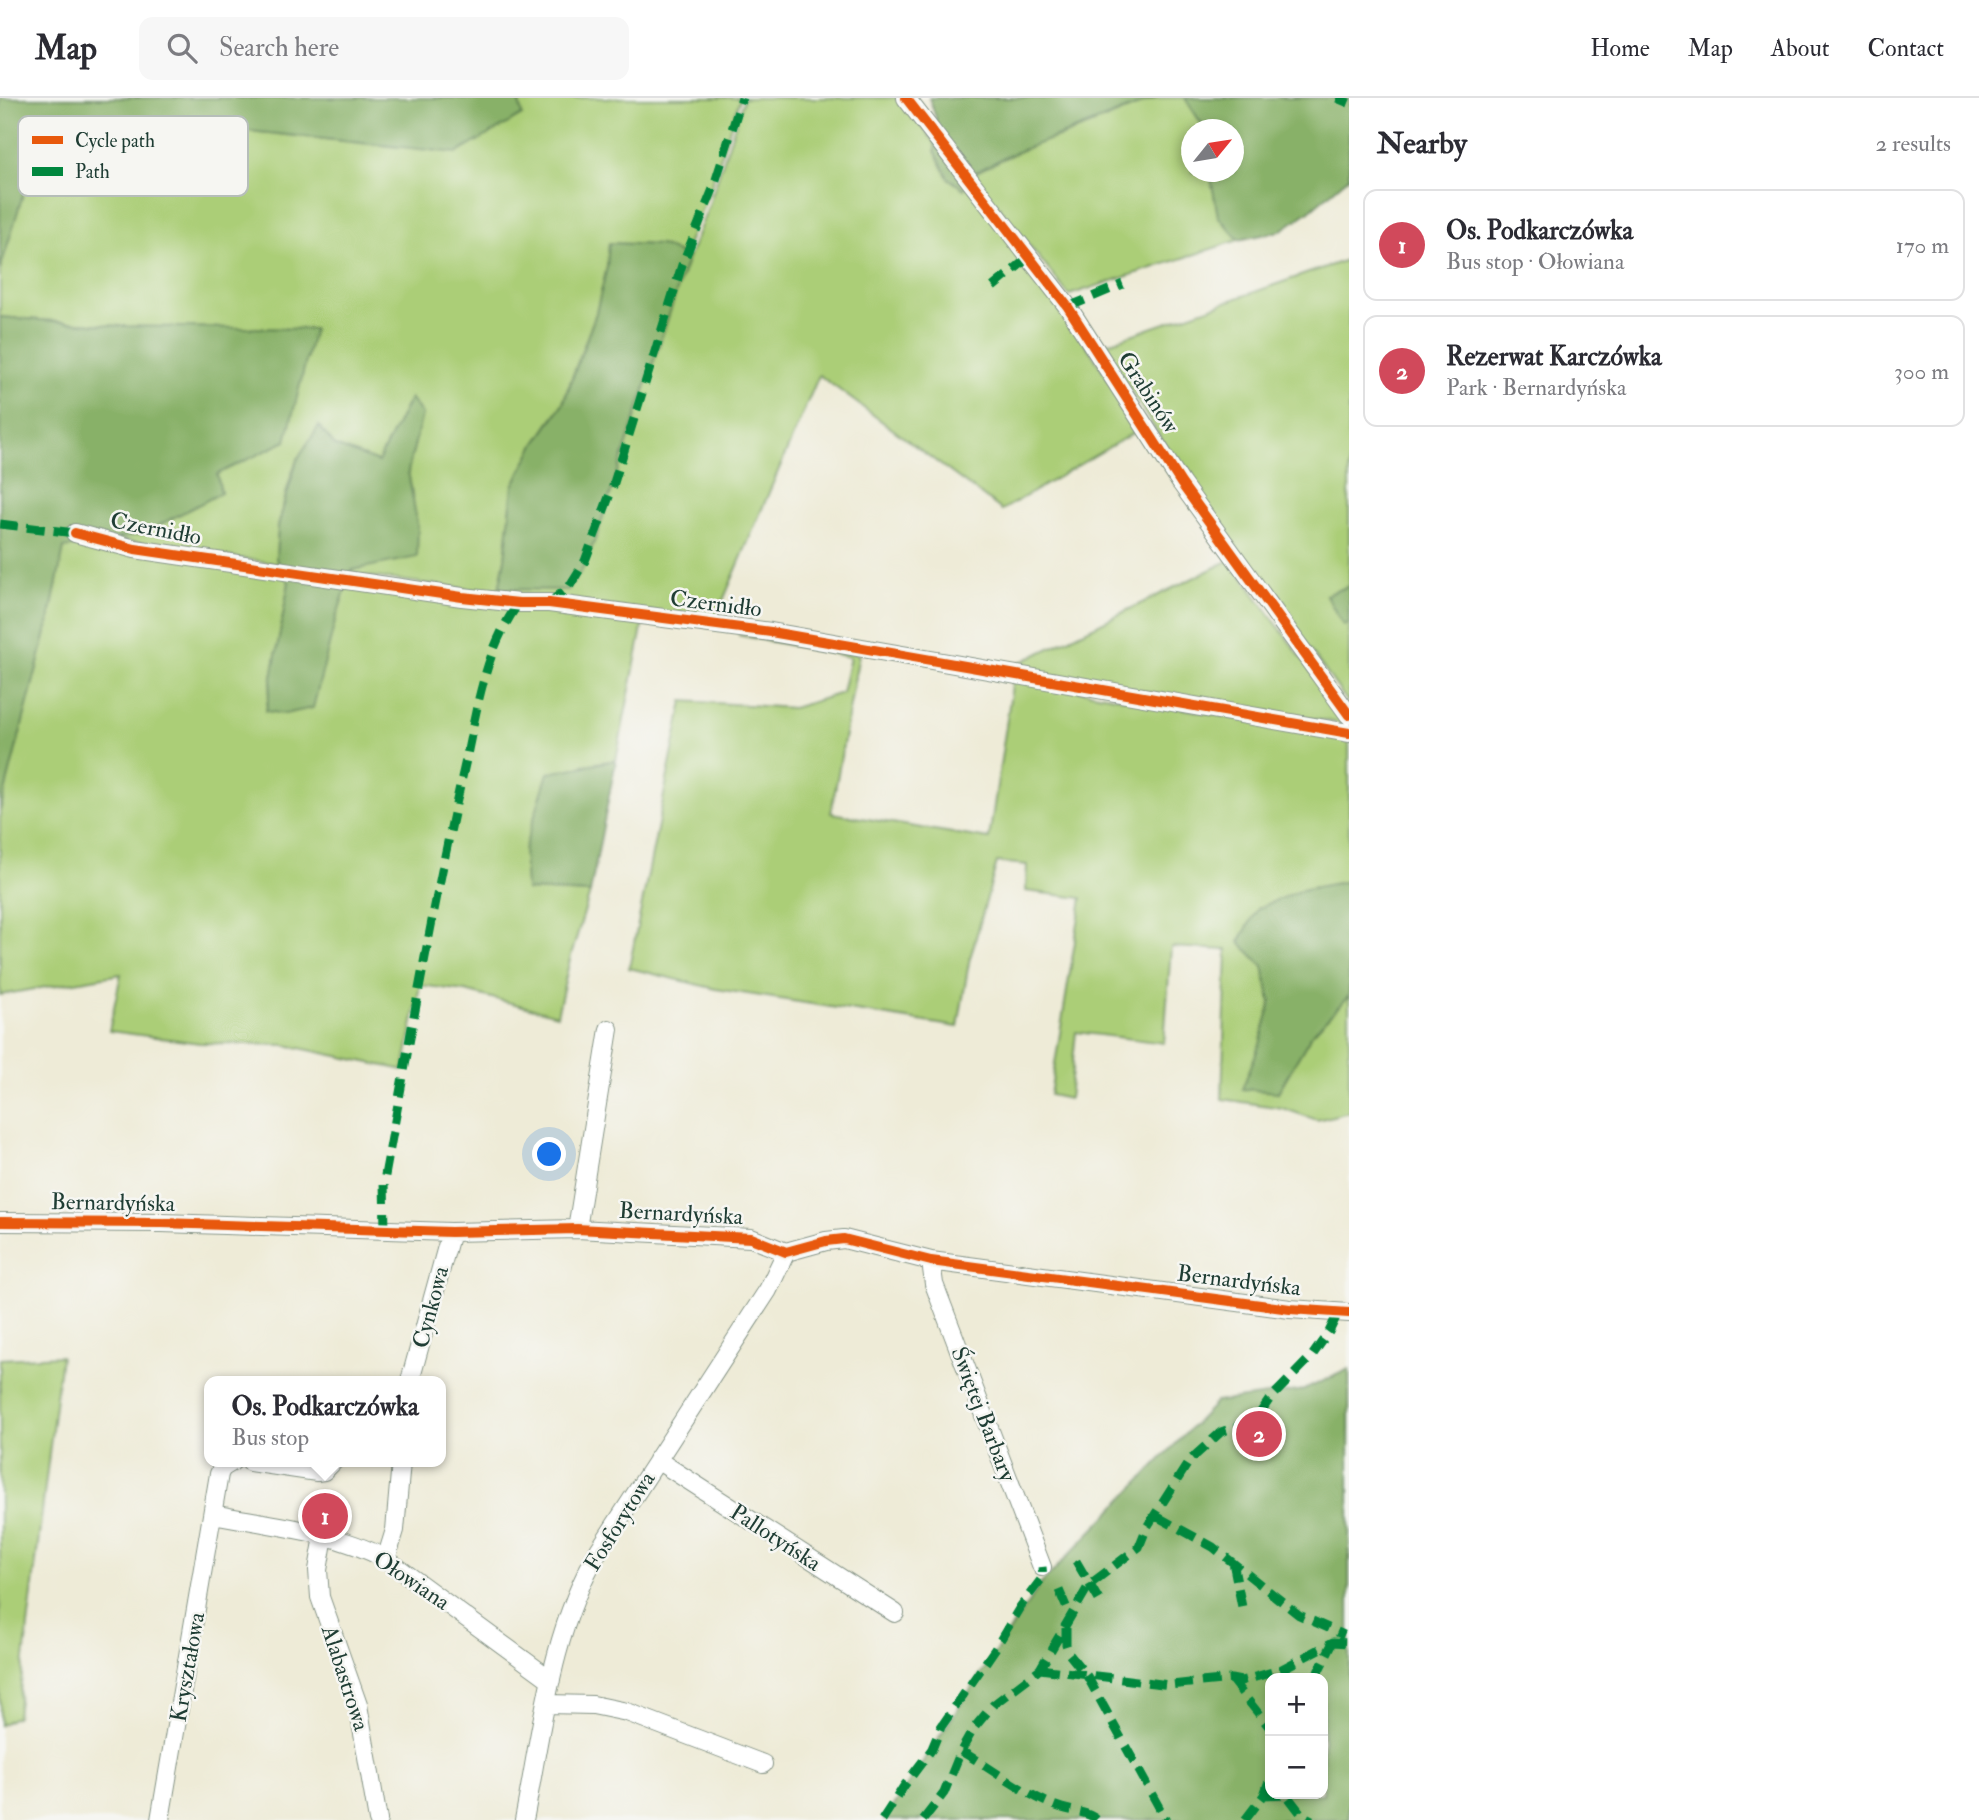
<!DOCTYPE html>
<html lang="en">
<head>
<meta charset="utf-8">
<style>
	body { margin:0; font-family:"IM FELL Double Pica",serif; background:#f7f7f7; color:#2b2b33 }
	.controls { position:absolute; right:21px; bottom:21px; display:grid; overflow:hidden; border-radius:14px; box-shadow:0 4px 10px #0003 }
	.controls button { width:63px; height:63px; display:grid; place-items:center; padding:0; border:0; border-bottom:2px solid #e1e1e2; background:#fff; color:#2b2b33; font:35px sans-serif }
	.compass { position:absolute; left:1181px; top:21px; width:63px; height:63px; border-radius:50%; background:#fff; box-shadow:0 4px 10px #0003; rotate:60deg }
	.you { position:absolute; left:550px; top:1057px; width:24px; height:24px; margin:-18px; border:5px solid #fff; border-radius:50%; background:#1a73e8; box-shadow:0 0 0 10px #1a73e833 }
	.badge { display:grid; place-items:center; width:46px; height:46px; border-radius:50%; background:#d1495b; color:#fff; font-size:23px; font-weight:700 }
	.pin { position:absolute; translate:-50% -50%; border:4px solid #fff; box-shadow:0 2px 7px #0006 }
	.popup { position:absolute; left:204px; top:1278px; width:242px; height:91px; box-sizing:border-box; display:grid; place-content:center; border-radius:14px; background:#fff; filter:drop-shadow(0 2px 5px #0005); font-size:23px; white-space:nowrap; color:#7c7c81 }
	.popup b { font-size:26px; color:#2b2b33 }
	.popup::after { content:''; position:absolute; left:50%; top:100%; margin-left:-14px; border:14px solid transparent; border-top-color:#fff }
	.list { margin:0; padding:0; list-style:none }
	h2 { display:flex; justify-content:space-between; align-items:center; height:91px; margin:0; padding:0 28px; font-size:30px }
	h2 small { font-size:23px; font-weight:400; color:#7c7c81 }
	.list li { display:grid; grid-template-columns:46px 1fr auto; gap:21px; align-items:center; box-sizing:border-box; height:112px; margin:0 14px 14px; padding:0 14px; border:2px solid #e1e1e2; border-radius:14px }
	.list b { display:block; font-size:26px; white-space:nowrap }
	.list p { margin:0; font-size:23px; white-space:nowrap; color:#7c7c81 }
	.list em { font-size:23px; font-style:normal; color:#7c7c81 }
	.icon { flex:none; width:38px; height:38px; fill:none; stroke:currentColor; stroke-width:2; stroke-linecap:round; stroke-linejoin:round }
	.map { position:relative; flex:none; width:1349px; height:1722px; overflow:hidden }
	header { display:flex; align-items:center; gap:42px; box-sizing:border-box; height:98px; padding:0 35px; background:#fff; border-bottom:2px solid #e1e1e2 }
	header strong { font-size:33px }
	nav { display:flex; gap:38px; margin-inline-start:auto; font-size:24px }
	.search { width:490px; height:63px; background:#f7f7f7; display:flex; align-items:center; gap:18px; box-sizing:border-box; padding:0 24px; border-radius:14px; color:#7c7c81; font-size:26px }
	main { display:flex }
	aside { flex:1; background:#fff }
	.map>svg:first-child { display:block }
</style>
</head>
<body>
<header>
<strong>Map</strong>
<div class="search"><svg class="icon" aria-label="search" viewBox="0 0 24 24"><circle cx="10" cy="10" r="6"/><path d="M15 15l6 6"/></svg>Search here</div>
<nav><a>Home</a><a>Map</a><a>About</a><a>Contact</a></nav>
</header>
<main>
<div class="map">
<svg width="1349" height="1722" viewBox="0 0 1349 1722">
	<rect width="100%" height="100%" fill="#f6f6f2"/>
	<filter id="ink" filterUnits="userSpaceOnUse"><feTurbulence type="fractalNoise" baseFrequency=".0143" numOctaves="2"/><feDisplacementMap in="SourceGraphic" scale="14" xChannelSelector="R" yChannelSelector="G"/><feConvolveMatrix kernelMatrix="1 2 1 2 8 2 1 2 1" color-interpolation-filters="sRGB"/></filter>
	<filter id="wash" filterUnits="userSpaceOnUse"><feTurbulence type="fractalNoise" baseFrequency=".00686" numOctaves="4" result="noise"/><feDisplacementMap in="SourceGraphic" scale="28" xChannelSelector="R" yChannelSelector="G"/><feGaussianBlur stdDeviation="1.57" result="paint"/><feColorMatrix in="noise" values="0 0 0 0 0 0 0 0 0 0 0 0 0 0 0 0 0 1.4 0 .05"/><feComposite in="paint" operator="in"/></filter>
	<g filter="url(#wash)">
		<rect width="100%" height="100%" fill="#eeebd7"/>
		<path fill="#abce77" stroke="#658656" stroke-width="2" d="M518 0H740L709 94 683 157 660 147 609 145 607 169 596 215 562 306 534 348 513 388 505 461 499 491 597 437 674 197 709 107 744 0H900L1055 198 1140 331 1002 412 819 277 716 519 685 518 350 476 352 472 418 431 408 373 422 316 410 300 378 364 335 348 319 329C312 340 303 351 297 362 289 380 270 450 279 466L113 441 221 395 216 376 286 343 120 228 0 219V172L30 72 107 82 165 24 397 49 522 17Z
			M1156 0H1185L1205 31 1192 32V74H1210L1218 118 1239 142 1069 197 972 76 1036 45 1063 38Z
			M1349 161V488L1326 497 1343 527 1349 525V606L1179 369 1102 247Z
			M94 444 284 475 289 484 266 613 285 616 336 520 348 483 643 525 616 662 583 667 526 792 590 795 570 861 557 917 465 893 420 887 404 972 285 947 200 945 109 933 121 876 0 897V713L49 523 64 449Z
			M1230 462 1345 620V626L1014 572 1015 567Z
			M738 537 859 556 831 715 989 741 1013 581 1349 640V783L1301 792 1263 868 1271 904 1261 943 1278 994 1312 936 1349 898V1014L1317 1022 1282 1010 1222 1001 1227 852 1171 849 1164 945 1076 934 1069 1001 1050 997 1082 800 1026 793 1027 767 997 764 969 864 958 929 716 891 629 870 683 603 793 610 842 595 850 559Z
			M61 1258 17 1618 0 1627V1261Z"/>
		<path fill="#88b168" stroke="#54774e" stroke-width="2" fill-rule="evenodd" d="M0 0H518L522 17 457 55 165 24 107 82 30 73 0 172Z
			M929 0H1156L1007 58 972 76 964 91 948 80 935 53 936 20Z
			M1185 0H1349V79L1308 114 1280 133 1239 142 1218 118 1210 75 1234 74V32L1205 31Z
			M609 145 660 147 688 159 597 437 584 469 568 492 499 491 505 461 513 388 534 348 563 306 596 215 607 169Z
			M0 219 120 228 314 231 286 343 217 376 221 395 142 436 64 450 49 523 0 713Z
			M410 300 422 316 408 373 418 431 417 459 352 472 336 520 313 610 285 616 266 613 289 484 276 461 278 428 297 362 319 328 335 348 378 364Z
			M1349 488V525L1343 527 1326 497Z
			M616 662 590 795 526 792 524 752 548 675Z
			M1349 783V898L1312 936 1278 994 1242 991 1261 943 1271 904 1263 868 1239 844 1258 810 1301 792Z
			M1349 1271V1722H884L1040 1487 1216 1304 1304 1292ZM1270 1580H1323V1696H1270Z"/>
	</g>
	<g filter="url(#ink)">
		<g fill="none" stroke-linecap="round" stroke-linejoin="round">
			<defs>
				<path id="minor" d="M906 0 1068 209 1181 385 1349 617
					M75 435 135 451 462 499 519 505H549L771 534 1349 635
					M0 1124 162 1125 451 1134 577 1131 751 1140 786 1154 826 1143 844 1141 931 1163 1290 1211 1349 1215
					M577 1131 609 931
					M931 1163 934 1186 1042 1469
					M410 1283 451 1134
					M657 1362 895 1515
					M250 1364 317 1374 324 1373 333 1364
					M213 1416C270 1427 334 1433 386 1461L551 1582
					M324 1438 318 1472 320 1499 358 1607 378 1722
					M386 1461 395 1432 401 1364
					M547 1606 593 1607 627 1614 763 1666
					M160 1722 219 1376 222 1370 232 1364
					M524 1722C542 1631 551 1533 599 1452L768 1192 786 1154"/>
			</defs>
			<use href="#minor" stroke="#869486" stroke-width="20"/>
			<use href="#minor" stroke="#fff" stroke-width="18"/>
			<path stroke="#00873e" stroke-width="9" stroke-dasharray="18 9" stroke-linecap="butt" d="M1337 0 1349 5
				M993 189 1029 159
				M1068 209 1123 186
				M0 426 75 435
				M549 505 569 489 585 463 613 388 682 167 713 91 742 0
				M385 1132 384 1083C409 947 432 811 463 675 476 619 483 553 519 505
				M1156 1418 1213 1449 1299 1517 1344 1537
				M1076 1463 1103 1509
				M1233 1464 1242 1509
				M1059 1492 1071 1520
				M1066 1530V1546L1069 1556 1087 1578 1166 1722
				M1040 1571 1170 1587 1231 1581 1241 1583 1280 1572 1333 1544 1349 1545
				M1315 1580 1332 1546
				M1231 1581 1270 1630
				M961 1653C991 1670 1029 1700 1062 1710 1074 1714 1088 1713 1097 1722
				M1264 1697 1286 1696 1302 1717 1312 1722
				M882 1722 904 1688 932 1651 941 1629 995 1551 1020 1509 1043 1479 1042 1469
				M923 1722 944 1695 961 1653 974 1630 993 1607 1040 1571 1089 1487 1139 1449 1147 1429 1190 1362 1221 1334 1242 1327 1258 1318 1269 1302 1311 1259 1329 1234 1338 1215
				M1245 1722 1264 1697 1270 1680"/>
			<defs>
				<path id="cycleway" d="M906 0 1068 209 1181 385 1349 617
					M75 435 135 451 462 499 519 505H549L771 534 1349 635
					M0 1124 162 1125 451 1134 577 1131 751 1140 786 1154 826 1143 844 1141 931 1163 1290 1211 1349 1215"/>
			</defs>
			<use href="#cycleway" stroke="#f6f6f2" stroke-width="15"/>
			<use href="#cycleway" stroke="#e8590c" stroke-width="10"/>
		</g>
	</g>
	<g text-anchor="middle" stroke-width="5" stroke-linejoin="round" paint-order="stroke">
		<g font-size="23" fill="#1f3d34" stroke="#f6f6f2">
			<text transform="translate(1149 294) rotate(57)" y="8">Grabinów</text>
			<text transform="translate(156 430) rotate(11)" y="8">Czernidło</text>
			<text transform="translate(716 505) rotate(7)" y="8">Czernidło</text>
			<text transform="translate(113 1104) rotate(1)" y="8">Bernardyńska</text>
			<text transform="translate(681 1115) rotate(3)" y="8">Bernardyńska</text>
			<text transform="translate(1239 1182) rotate(7)" y="8">Bernardyńska</text>
			<text transform="translate(430 1209) rotate(-75)" y="8">Cynkowa</text>
			<text transform="translate(984 1316) rotate(69)" y="8">Świętej Barbary</text>
			<text transform="translate(619 1423) rotate(-58)" y="8">Fosforytowa</text>
			<text transform="translate(776 1439) rotate(33)" y="8">Pallotyńska</text>
			<text transform="translate(412 1482) rotate(34)" y="8">Ołowiana</text>
			<text transform="translate(187 1569) rotate(-80)" y="8">Kryształowa</text>
			<text transform="translate(346 1580) rotate(72)" y="8">Alabastrowa</text>
		</g>
	</g>
	<rect x="18" y="18" width="230" height="80" rx="10" fill="#f6f6f2" stroke="#b6beb9" stroke-width="2"/>
	<rect x="32" y="38" width="31" height="8" fill="#e8590c"/>
	<rect x="32" y="69" width="31" height="9" fill="#00873e"/>
	<g font-size="19" fill="#1f3d34">
		<text x="75" y="49">Cycle path</text>
		<text x="75" y="80">Path</text>
	</g>
</svg>
<div class="controls">
<button>+</button>
<button>−</button>
</div>
<svg class="compass" viewBox="-18 -18 36 36"><path d="M0-13l5 13h-10z" fill="#e53935"/><path d="M0 13l5-13h-10z" fill="#7c7c81"/></svg>
<div class="you"></div>
<div class="pin badge" style="left:325px;top:1418px">1</div>
<div class="popup"><b>Os. Podkarczówka</b>Bus stop</div>
<div class="pin badge" style="left:1259px;top:1336px">2</div>
</div>
<aside>
<h2>Nearby<small>2 results</small></h2>
<ul class="list">
<li><span class="badge">1</span><div><b>Os. Podkarczówka</b><p>Bus stop · Ołowiana</p></div><em>170 m</em></li>
<li><span class="badge">2</span><div><b>Rezerwat Karczówka</b><p>Park · Bernardyńska</p></div><em>300 m</em></li>
</ul>
</aside>
</main>
</body>
</html>
